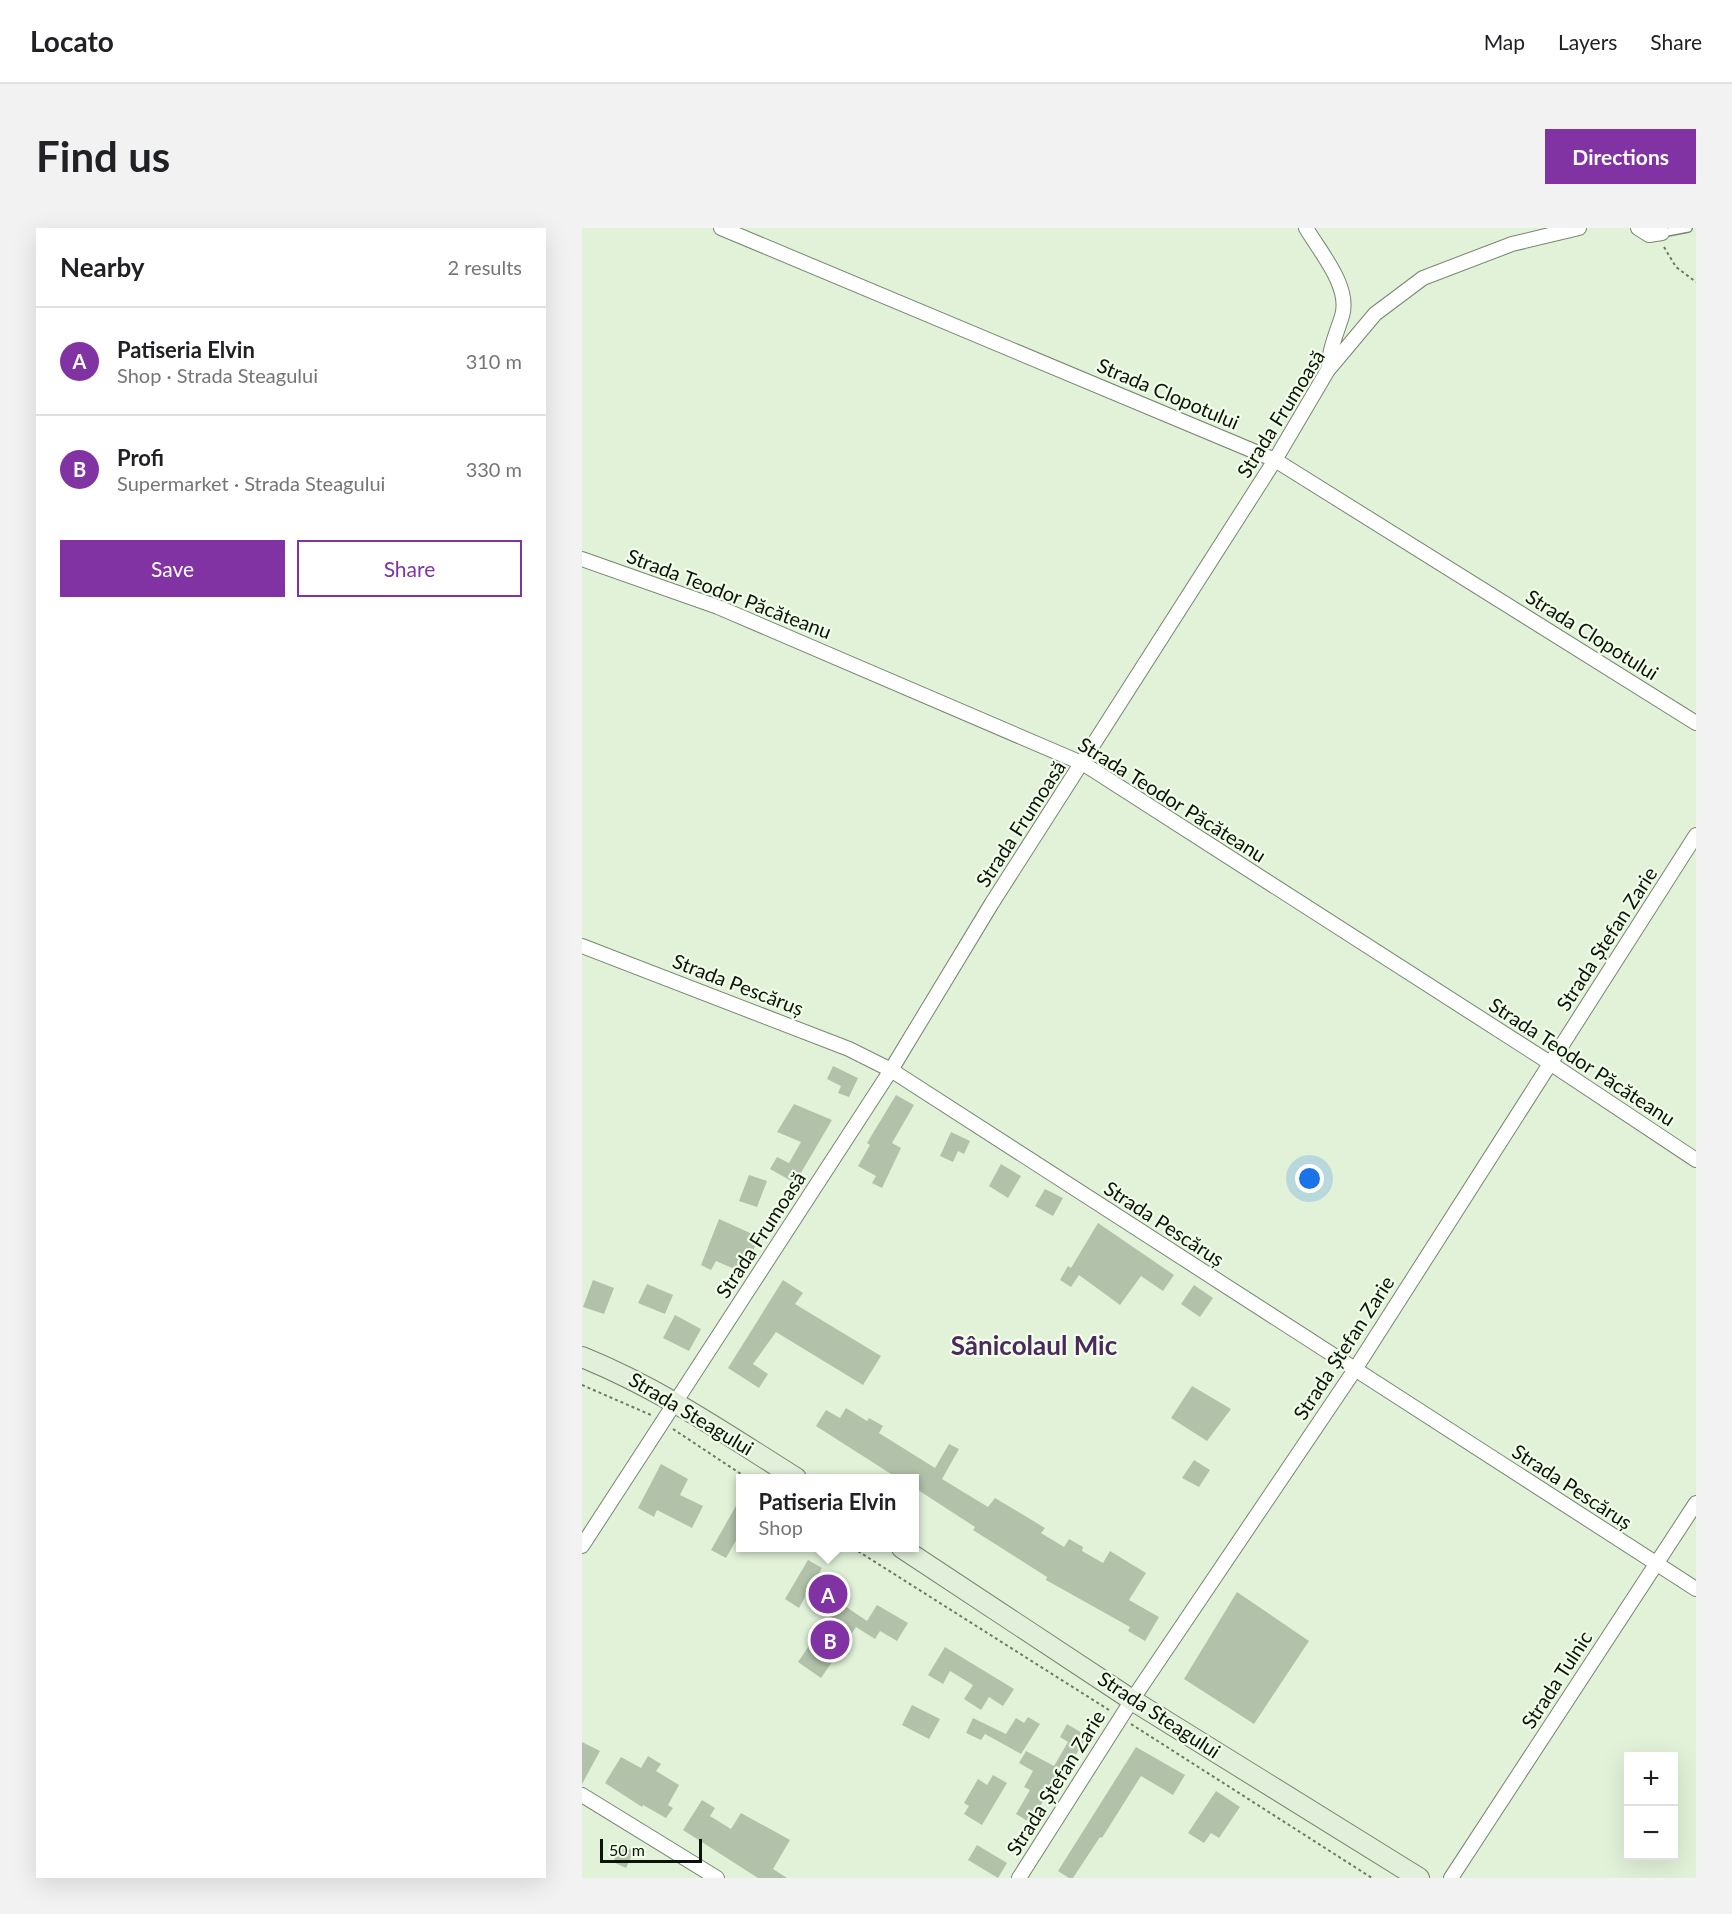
<!DOCTYPE html>
<html lang="en">
<head>
<meta charset="utf-8">
<style>
	body { margin:0; font-family:Lato,sans-serif; background:#f2f2f2; color:#202124 }
	.controls { position:absolute; right:18px; bottom:18px; display:grid; overflow:hidden; border-radius:0px; box-shadow:0 6px 24px #0002 }
	.controls button { width:54px; height:54px; display:grid; place-items:center; padding:0; border:0; border-bottom:2px solid #e0e0e0; background:#fff; color:#202124; font:30px sans-serif }
	.scale { position:absolute; left:18px; bottom:15px; width:102px; box-sizing:border-box; padding-left:6px; border:3px solid #0e130a; border-top:0; font-size:16px; line-height:21px; white-space:nowrap; color:#0e130a; -webkit-text-stroke:4px #f1feea; paint-order:stroke }
	.you { position:absolute; left:728px; top:951px; width:21px; height:21px; margin:-15px; border:4px solid #fff; border-radius:50%; background:#1a73e8; box-shadow:0 0 0 9px #1a73e833 }
	.badge { display:grid; place-items:center; width:39px; height:39px; border-radius:50%; background:#8233a3; color:#fff; font-size:20px; font-weight:700 }
	.pin { position:absolute; translate:-50% -50%; border:3px solid #fff; box-shadow:0 2px 6px #0006 }
	.popup { position:absolute; left:154px; top:1246px; width:183px; height:78px; box-sizing:border-box; display:grid; place-content:center; border-radius:0px; background:#fff; filter:drop-shadow(0 2px 4px #0005); font-size:20px; white-space:nowrap; color:#757577 }
	.popup b { font-size:22px; color:#202124 }
	.popup::after { content:''; position:absolute; left:50%; top:100%; margin-left:-12px; border:12px solid transparent; border-top-color:#fff }
	.list { margin:0; padding:0; list-style:none }
	h2 { display:flex; justify-content:space-between; align-items:center; height:78px; margin:0; padding:0 24px; font-size:26px }
	h2 small { font-size:20px; font-weight:400; color:#757577 }
	.list li { display:grid; grid-template-columns:39px 1fr auto; gap:18px; align-items:center; box-sizing:border-box; height:108px; padding:0 24px; border-top:2px solid #e0e0e0 }
	.list b { display:block; font-size:22px; white-space:nowrap }
	.list p { margin:0; font-size:20px; white-space:nowrap; color:#757577 }
	.list em { font-size:20px; font-style:normal; color:#757577 }
	.actions { display:flex; gap:12px; padding:18px 24px }
	.actions a { flex:1; padding:14px 0; border:2px solid #8233a3; border-radius:0px; text-align:center; font-size:21px; color:#8233a3 }
	.actions .main { background:#8233a3; color:#fff }
	.map { position:relative; flex:none; width:1114px; height:1650px; overflow:hidden; border-radius:0px }
	header { display:flex; align-items:center; gap:36px; box-sizing:border-box; height:84px; padding:0 30px; background:#fff; border-bottom:2px solid #e0e0e0 }
	header strong { font-size:28px }
	nav { display:flex; gap:33px; margin-inline-start:auto; font-size:21px }
	.intro { display:flex; align-items:center; justify-content:space-between; box-sizing:border-box; height:144px; padding:0 36px }
	h1 { margin:0; font-size:42px }
	.button { padding:15px 27px; border-radius:0px; background:#8233a3; color:#fff; font-size:21px; font-weight:700 }
	main { display:flex; gap:36px; padding:0 36px }
	aside { flex:1; background:#fff; border-radius:0px; box-shadow:0 6px 24px #0002 }
	.map>svg:first-child { display:block }
</style>
</head>
<body>
<header>
<strong>Locato</strong>
<nav><a>Map</a><a>Layers</a><a>Share</a></nav>
</header>
<div class="intro"><h1>Find us</h1><a class="button">Directions</a></div>
<main>
<aside>
<h2>Nearby<small>2 results</small></h2>
<ul class="list">
<li><span class="badge">A</span><div><b>Patiseria Elvin</b><p>Shop · Strada Steagului</p></div><em>310 m</em></li>
<li><span class="badge">B</span><div><b>Profi</b><p>Supermarket · Strada Steagului</p></div><em>330 m</em></li>
</ul>
<div class="actions"><a class="main">Save</a><a>Share</a></div>
</aside>
<div class="map">
<svg width="1114" height="1650" viewBox="0 0 1114 1650">
	<rect width="100%" height="100%" fill="#e2f2d9"/>
	<path fill="#b2c2aa" d="M251 838 276 850 267 869 256 865 259 858 245 851Z
		M314 867 332 877 310 915 319 920 300 960 290 955 294 948 276 938 288 917 285 915Z
		M212 876 250 892 213 955 188 941 195 929 207 935 219 914 195 904Z
		M369 904 388 913 382 926 376 923 371 934 358 928Z
		M419 936 439 948 426 970 407 958Z
		M167 947 185 953 175 979 157 973Z
		M463 961 481 970 471 988 453 978Z
		M137 991 177 1009 169 1028 165 1026 157 1043 134 1033 129 1042 119 1037Z
		M516 995 592 1047 581 1063 559 1048 538 1077 497 1047 489 1059 478 1052 486 1038 489 1040Z
		M11 1052 32 1060 22 1086 1 1079Z
		M201 1052 221 1065 213 1076 299 1128 281 1157 194 1104 171 1136 186 1146 177 1160 146 1140Z
		M65 1056 91 1067 83 1086 56 1075Z
		M612 1057 631 1070 618 1089 599 1076Z
		M93 1087 119 1101 107 1123 81 1110Z
		M610 1158 649 1181 625 1213 589 1190Z
		M264 1180 285 1193 287 1190 301 1198 297 1205 353 1240 367 1216 377 1221 360 1251 406 1279 413 1270 463 1300 459 1305 482 1319 487 1311 501 1319 500 1323 521 1335 528 1323 564 1345 547 1372 577 1389 563 1413 546 1403 548 1399 464 1352 465 1349 391 1302 393 1299 333 1260V1251H307L309 1246 234 1198 244 1182 258 1190Z
		M612 1232 628 1242 617 1259 600 1250Z
		M79 1236 106 1251 98 1267 121 1278 110 1300 75 1282 72 1289 56 1280Z
		M159 1269V1311L156 1309 144 1330 129 1322Z
		M226 1332 240 1340 234 1351 254 1363 247 1374 227 1362 217 1380 203 1371Z
		M655 1364 727 1413 672 1496 602 1451Z
		M257 1374 285 1393 295 1377 326 1395 315 1413 298 1403 293 1411 274 1399 239 1450 216 1434Z
		M363 1419 432 1461 421 1478 407 1469 399 1482 382 1471 391 1457 368 1443 361 1456 346 1447Z
		M330 1477 358 1491 347 1511 320 1497Z
		M446 1489 458 1496 439 1526 403 1506 399 1512 384 1505 391 1490 424 1506 434 1490 442 1495Z
		M485 1496 505 1508 482 1547 477 1544 449 1595 434 1586 448 1562 442 1559 451 1543 437 1535 444 1523 472 1538 486 1514 478 1509Z
		M0 1514 18 1523 0 1556Z
		M554 1519 603 1547 591 1567 559 1548 520 1610 518 1609 491 1650H487L476 1643Z
		M66 1528 79 1536 74 1543 97 1557 86 1577 91 1580 84 1590 61 1577 60 1579 23 1555 39 1529 59 1540Z
		M411 1547 425 1555 400 1597 382 1586 387 1578 382 1575 396 1551 405 1557Z
		M634 1563 658 1579 637 1610 629 1605 622 1615 606 1605Z
		M120 1572 133 1580 128 1588 149 1601 159 1585 208 1612 191 1641 205 1650H176L101 1602Z
		M40 1617 52 1623 44 1640 31 1634Z
		M395 1617 425 1635 416 1650 386 1632Z"/>
	<g fill="none" stroke-linecap="round" stroke-linejoin="round">
		<defs>
			<path id="service" d="M1080 5 1106 0"/>
			<path id="minor" d="M139 0 693 232 1114 495
				M724 0C738 24 769 59 760 88 754 107 747 122 746 142
				M1056 0 1067 7 1080 5
				M0 331 136 379 502 536 968 835 1114 932
				M0 718 267 821 309 842 1114 1361
				M0 1318 309 842 410 675 693 232 746 142 793 86 841 50 930 16 997 0
				M0 1567 135 1650
				M437 1650 550 1472 772 1143 1114 607
				M869 1650 1114 1275"/>
			<path id="secondary" d="M0 1129C77 1160 144 1206 214 1250
				M320 1320 550 1472 837 1650"/>
		</defs>
		<use href="#service" stroke="#77866f" stroke-width="10"/>
		<use href="#minor" stroke="#77866f" stroke-width="16"/>
		<use href="#secondary" stroke="#77866f" stroke-width="22"/>
		<path stroke="#6e7868" stroke-width="2" stroke-dasharray="3 3" stroke-linecap="butt" d="M1082 19 1094 39 1114 54
			M0 1157 69 1187
			M91 1201 165 1250
			M271 1320 527 1482
			M549 1496 790 1650"/>
		<use href="#service" stroke="#fff" stroke-width="7"/>
		<use href="#minor" stroke="#fff" stroke-width="14"/>
		<use href="#secondary" stroke="#e2efdb" stroke-width="20"/>
	</g>
	<g text-anchor="middle" stroke-width="4.5" stroke-linejoin="round" paint-order="stroke">
		<g font-size="20" fill="#0e130a" stroke="#f1feea">
			<text transform="translate(586 166) rotate(23)" y="7">Strada Clopotului</text>
			<text transform="translate(699 186) rotate(-58)" y="7">Strada Frumoasă</text>
			<text transform="translate(147 366) rotate(21)" y="7">Strada Teodor Păcăteanu</text>
			<text transform="translate(1010 407) rotate(32)" y="7">Strada Clopotului</text>
			<text transform="translate(590 572) rotate(32)" y="7">Strada Teodor Păcăteanu</text>
			<text transform="translate(439 596) rotate(-57)" y="7">Strada Frumoasă</text>
			<text transform="translate(1025 711) rotate(-57)" y="7">Strada Ștefan Zarie</text>
			<text transform="translate(156 757) rotate(21)" y="7">Strada Pescăruș</text>
			<text transform="translate(1000 834) rotate(33)" y="7">Strada Teodor Păcăteanu</text>
			<text transform="translate(582 996) rotate(33)" y="7">Strada Pescăruș</text>
			<text transform="translate(179 1007) rotate(-57)" y="7">Strada Frumoasă</text>
			<text transform="translate(762 1120) rotate(-57)" y="7">Strada Ștefan Zarie</text>
			<text transform="translate(109 1186) rotate(31)" y="7">Strada Steagului</text>
			<text transform="translate(990 1259) rotate(33)" y="7">Strada Pescăruș</text>
			<text transform="translate(975 1452) rotate(-57)" y="7">Strada Tulnic</text>
			<text transform="translate(577 1487) rotate(33)" y="7">Strada Steagului</text>
			<text transform="translate(474 1555) rotate(-58)" y="7">Strada Ștefan Zarie</text>
		</g>
		<g font-size="26" font-weight="bold" fill="#4d285e" stroke="#f1feea">
			<text x="452" y="1127">Sânicolaul Mic</text>
		</g>
	</g>
</svg>
<div class="controls">
<button>+</button>
<button>−</button>
</div>
<div class="scale">50 m</div>
<div class="you"></div>
<div class="pin badge" style="left:246px;top:1366px">A</div>
<div class="popup"><b>Patiseria Elvin</b>Shop</div>
<div class="pin badge" style="left:248px;top:1412px">B</div>
</div>
</main>
</body>
</html>
